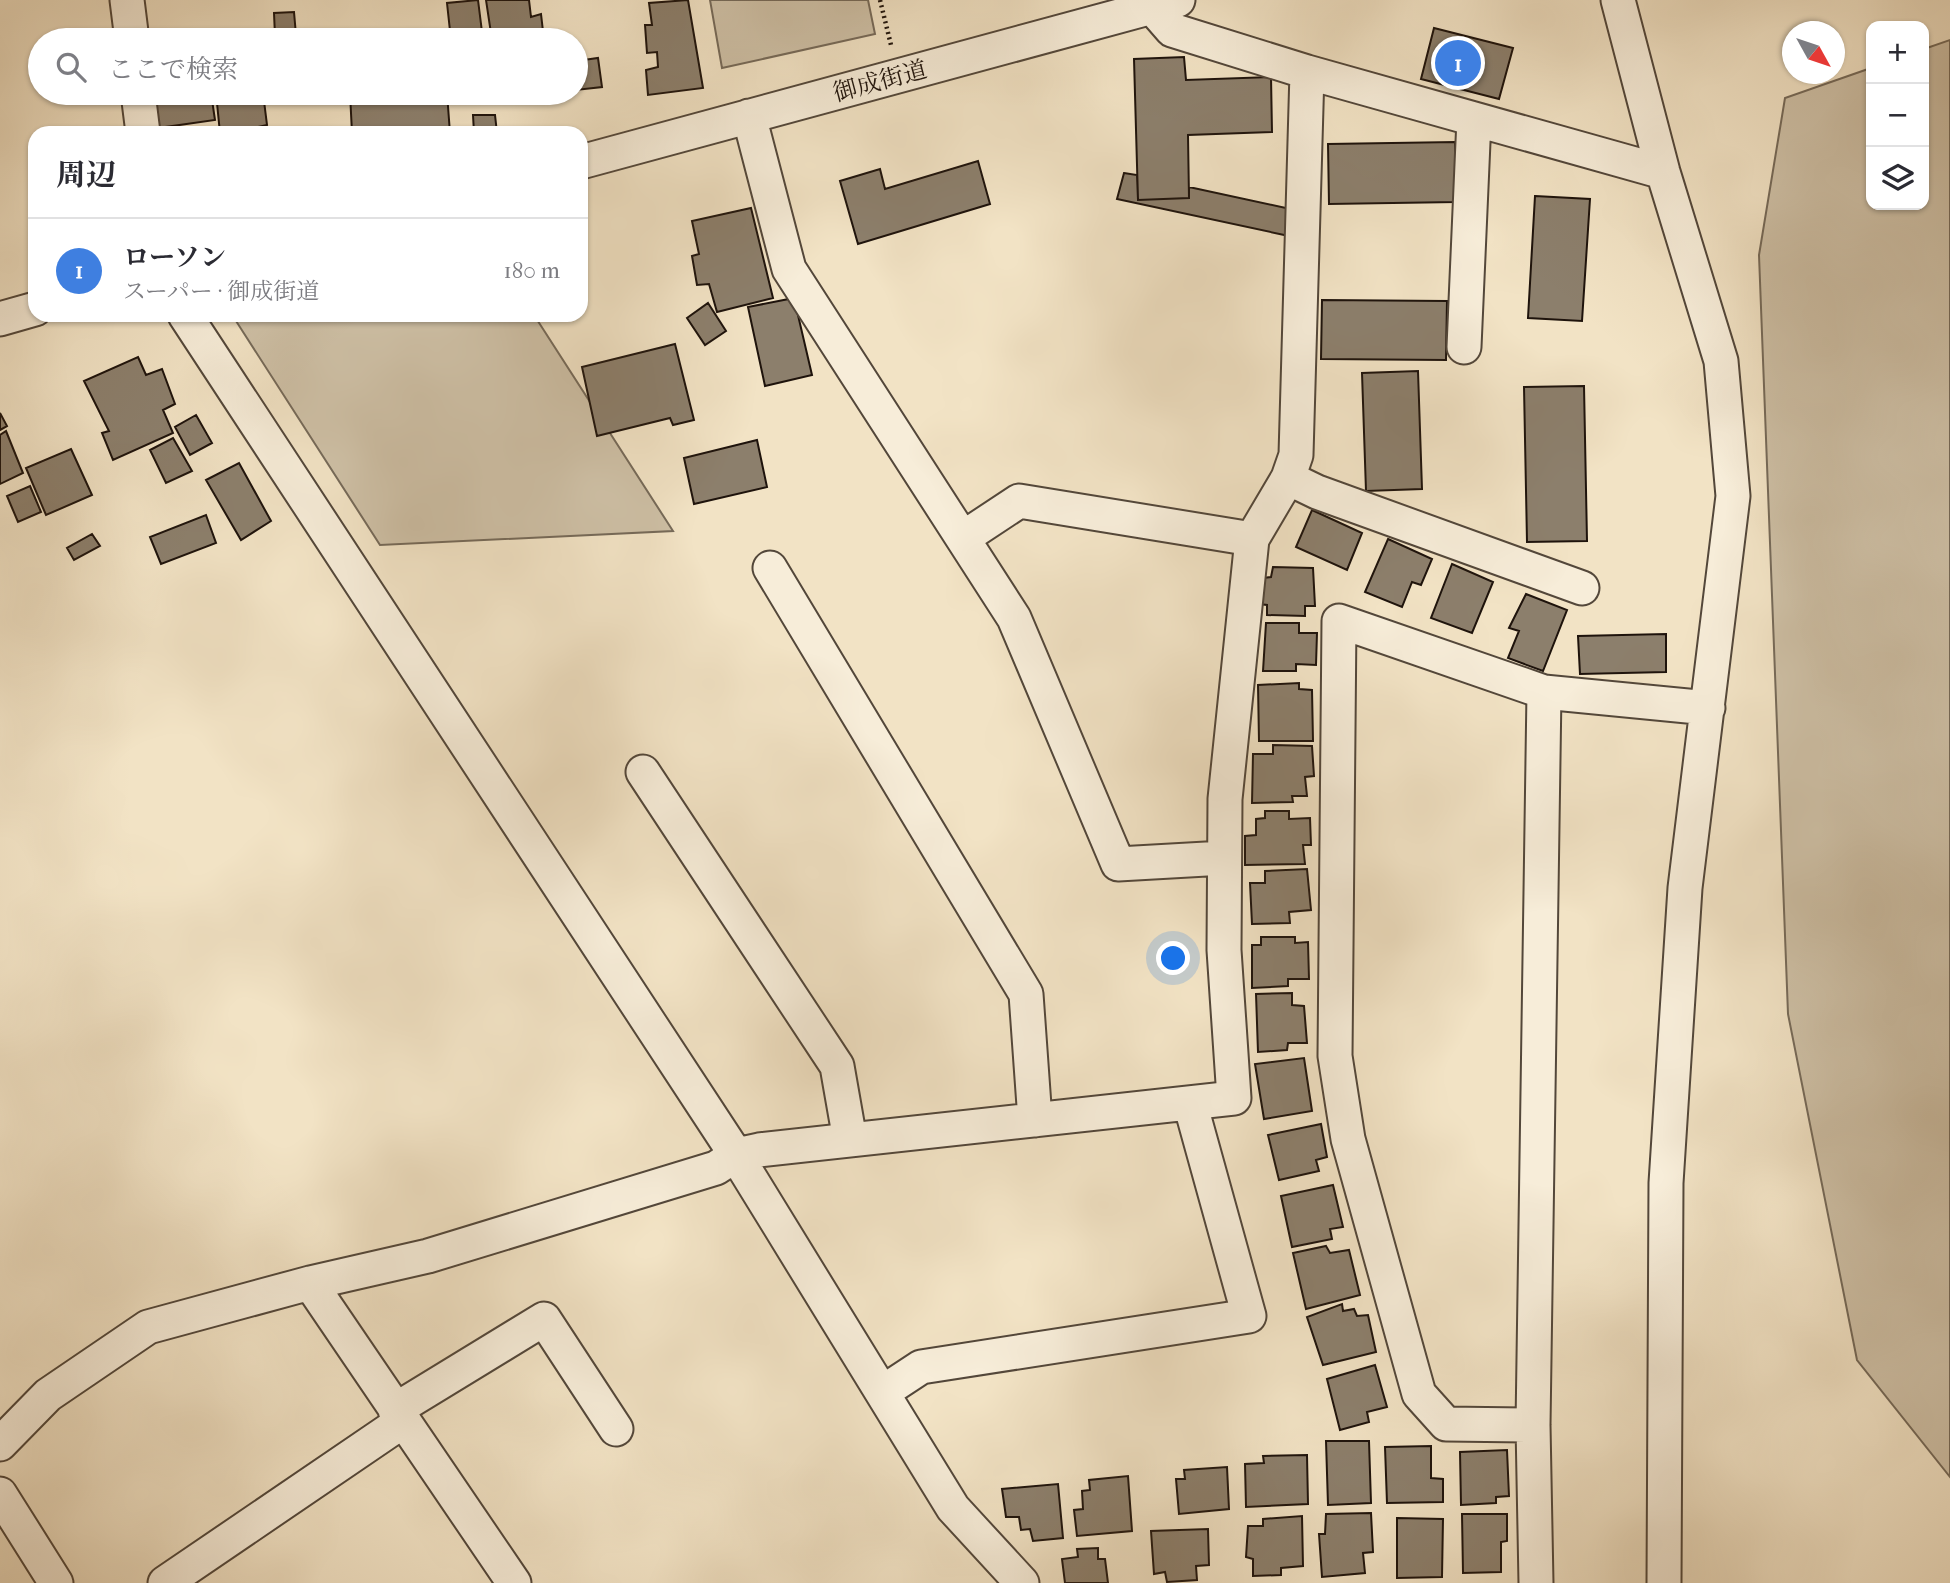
<!DOCTYPE html>
<html lang="ja">
<head>
<meta charset="utf-8">
<style>
	body { margin:0; font-family:"IM FELL French Canon","Noto Serif JP",serif; background:#f2f2f3; color:#2b2b33 }
	.controls { position:absolute; right:21px; top:21px; display:grid; overflow:hidden; border-radius:14px; box-shadow:0 2px 5px #0004 }
	.controls button { width:63px; height:63px; display:grid; place-items:center; padding:0; border:0; border-bottom:2px solid #e1e1e2; background:#fff; color:#2b2b33; font:35px sans-serif }
	.compass { position:absolute; left:1782px; top:21px; width:63px; height:63px; border-radius:50%; background:#fff; box-shadow:0 2px 5px #0004; rotate:130deg }
	.you { position:absolute; left:1174px; top:959px; width:24px; height:24px; margin:-18px; border:5px solid #fff; border-radius:50%; background:#1a73e8; box-shadow:0 0 0 10px #1a73e833 }
	.badge { display:grid; place-items:center; width:46px; height:46px; border-radius:50%; background:#8f2418; color:#fff; font-size:23px; font-weight:700 }
	.pin { position:absolute; translate:-50% -50%; border:4px solid #fff; box-shadow:0 2px 7px #0006 }
	.list { margin:0; padding:0; list-style:none }
	h2 { display:flex; justify-content:space-between; align-items:center; height:91px; margin:0; padding:0 28px; font-size:30px }
	h2 small { font-size:23px; font-weight:400; color:#7c7c81 }
	.list li { display:grid; grid-template-columns:46px 1fr auto; gap:21px; align-items:center; box-sizing:border-box; height:105px; padding:0 28px; border-top:2px solid #e1e1e2 }
	.list b { display:block; font-size:26px; white-space:nowrap }
	.list p { margin:0; font-size:23px; white-space:nowrap; color:#7c7c81 }
	.list em { font-size:23px; font-style:normal; color:#7c7c81 }
	.icon { flex:none; width:38px; height:38px; fill:none; stroke:currentColor; stroke-width:2; stroke-linecap:round; stroke-linejoin:round }
	.map { position:relative; flex:none; width:1950px; height:1583px; overflow:hidden }
	.search { position:absolute; background:#fff; box-shadow:0 2px 5px #0004; left:28px; top:28px; width:560px; height:77px; display:flex; align-items:center; gap:18px; box-sizing:border-box; padding:0 24px; border-radius:38px; color:#7c7c81; font-size:26px }
	.panel { position:absolute; background:#fff; box-shadow:0 2px 5px #0004; left:28px; top:126px; width:560px; height:196px; border-radius:21px }
	.map>svg:first-child { display:block }
</style>
</head>
<body>
<div class="map">
<svg width="1950" height="1583" viewBox="0 0 1950 1583">
	<rect width="100%" height="100%" fill="#f2e3c5"/>
	<filter id="stains"><feTurbulence type="fractalNoise" baseFrequency=".00286" numOctaves="4"/><feColorMatrix values="0 0 0 0 .2 0 0 0 0 .09 0 0 0 0 .02 0 0 0 .5 -.17"/></filter>
	<radialGradient id="worn" r=".72"><stop offset=".6" stop-color="#630" stop-opacity="0"/><stop offset="1" stop-color="#630" stop-opacity=".3"/></radialGradient>
	<path fill="#cec0a6" stroke="#766a59" stroke-width="2" d="M710 0H868L875 34 722 68Z
		M1950 40V1477L1857 1360 1788 1014 1759 255 1785 98 1871 68V205H1924V49Z
		M260 315H534L673 531 380 545 236 321Z"/>
	<path fill="#8c7f6c" stroke="#1e130c" stroke-width="2" d="M478 0 483 40H451L447 3Z
		M486 0H529L531 17 541 14 544 40H492Z
		M688 0 703 88 648 95 646 70 658 67 657 52 647 53 645 25H652L649 3Z
		M294 12 296 35 275 36 274 13Z
		M1434 28 1513 48 1499 99 1421 79Z
		M1184 57 1186 80 1271 77 1272 132 1188 135 1189 198 1138 200 1134 59Z
		M598 58 602 87 576 90V61Z
		M152 93H211L215 120 158 128Z
		M216 93H263L267 125 258 127 259 133H220Z
		M350 93H447L450 133H352Z
		M470 93H496L497 98 470 100Z
		M473 115H495L497 133H474Z
		M1455 142 1456 202 1329 204 1328 144Z
		M978 161 990 204 858 244 840 181 880 169 885 189Z
		M1124 173 1137 175 1138 200 1189 198V187L1295 210 1289 236 1117 199Z
		M1535 196 1590 199 1582 321 1528 318Z
		M751 208 773 298 717 312 709 284 697 285 692 256 699 254 692 221Z
		M794 298 812 375 765 386 748 307Z
		M1322 300 1447 301 1446 360 1321 359Z
		M708 303 726 331 705 345 687 318Z
		M675 344 694 420 673 425 670 418 597 436 582 367Z
		M138 357 146 375 162 369 175 404 163 410 173 433 113 460 102 433 109 431 84 381Z
		M1418 371 1422 489 1366 491 1362 373Z
		M1584 386 1587 541 1527 542 1524 387Z
		M0 413 7 426 0 430Z
		M196 415 212 443 190 455 175 427Z
		M6 431 23 473 0 484V435Z
		M173 438 192 471 166 483 150 450Z
		M757 440 767 487 694 504 684 458Z
		M71 449 92 495 46 515 26 468Z
		M239 463 271 521 241 540 206 480Z
		M30 486 41 512 18 522 7 496Z
		M1312 510 1362 533 1347 570 1296 547Z
		M206 515 216 543 161 564 150 537Z
		M92 534 100 546 74 560 67 548Z
		M1388 539 1432 559 1421 585 1412 582 1402 607 1365 592Z
		M1452 564 1493 582 1472 633 1431 618Z
		M1273 567 1313 568 1315 606H1305V616L1267 615V605L1258 604 1263 578 1271 577Z
		M1526 594 1567 610 1543 671 1508 658 1519 631 1509 628Z
		M1266 623H1299V633H1317L1316 665 1296 664V671H1263Z
		M1666 634V672L1580 674 1578 636Z
		M1299 683V689L1312 690 1313 741H1259L1258 685Z
		M1273 745 1312 746 1314 776 1305 777 1307 796H1292L1293 802 1252 803 1253 754H1273Z
		M1265 811H1289V819L1310 818 1311 845H1303L1305 864 1245 865V836L1256 835V819L1265 818Z
		M1307 869 1311 910 1289 912 1290 923 1252 924 1250 883H1265V871Z
		M1261 937H1295V943L1308 942 1309 979H1288V986L1252 988V945H1261Z
		M1292 993V1005L1304 1006 1307 1043H1288L1287 1050 1258 1052 1256 994Z
		M1304 1058 1312 1111 1264 1119 1255 1064Z
		M1321 1124 1327 1157 1316 1160 1319 1171 1279 1180 1268 1135Z
		M1333 1185 1343 1227 1330 1229 1332 1239 1292 1247 1281 1196Z
		M1326 1246 1330 1253 1349 1250 1360 1295 1306 1309 1293 1253Z
		M1342 1304 1343 1311 1354 1309 1357 1316 1368 1315 1376 1352 1323 1365 1307 1317Z
		M1375 1365 1387 1407 1367 1412 1369 1422 1340 1430 1327 1379Z
		M1326 1441H1369L1371 1503 1328 1505Z
		M1431 1446V1478L1443 1479V1502L1387 1503 1385 1447Z
		M1507 1450 1509 1496 1496 1497V1503L1461 1505 1460 1452Z
		M1307 1455 1308 1504 1246 1507 1245 1464 1264 1463 1263 1456Z
		M1227 1467 1229 1509 1179 1514 1176 1479H1185L1184 1470Z
		M1128 1476 1132 1531 1077 1536 1074 1510 1083 1509 1082 1491 1090 1490 1089 1480Z
		M1058 1484 1063 1538 1033 1541 1030 1529 1021 1530 1019 1517H1006L1002 1489Z
		M1371 1513 1373 1552 1363 1553 1365 1573 1322 1577 1319 1534H1325L1326 1514Z
		M1462 1514H1507V1541L1501 1542V1572L1463 1573Z
		M1302 1516 1303 1566 1281 1568V1575L1253 1576V1559L1246 1557 1248 1526H1263V1519Z
		M1397 1518 1443 1519 1442 1577 1397 1578Z
		M1208 1529 1209 1565 1196 1566 1197 1580 1167 1582 1165 1572 1154 1574 1151 1531Z
		M1098 1548V1559H1105L1108 1583H1065L1062 1559 1078 1557 1077 1549Z"/>
	<g fill="none" stroke-linecap="round" stroke-linejoin="round">
		<defs>
			<path id="minor" d="M127 0 132 40
				M1618 0 1663 172 1721 361 1733 496 1685 888 1666 1183 1664 1583
				M1152 7 1172 30 1307 72 1663 172
				M138 93 143 133
				M749 116 789 269 1014 618 1118 864 1224 858
				M581 162 1178 0
				M185 315 736 1155 953 1508 1022 1583
				M0 319 35 309
				M1464 347 1474 119
				M1288 478 1317 492 1582 588
				M963 538 1019 501 1252 539
				M770 568 1026 994 1035 1120
				M643 772 837 1066 850 1140
				M310 1283 514 1583
				M883 1392 921 1367 1249 1316 1190 1103
				M395 1410 544 1319 616 1429
				M1533 1425 1446 1424 1419 1394 1348 1139 1335 1056 1339 621 1544 692 1708 708
				M0 1444 48 1395 148 1327 310 1283 428 1256 716 1168 736 1155 759 1150 1234 1098 1224 950 1225 799 1252 539 1288 478 1296 455 1307 72
				M0 1494 56 1583
				M165 1583 403 1421
				M1536 1583 1533 1425 1544 692"/>
		</defs>
		<use href="#minor" stroke="#53473a" stroke-width="37"/>
		<path stroke="#1e130c" stroke-width="4.5" stroke-dasharray="2 3.5" stroke-linecap="butt" d="M880 0 891 45"/>
		<use href="#minor" stroke="#f7edd9" stroke-width="33"/>
	</g>
	<g text-anchor="middle" stroke-width="5" stroke-linejoin="round" paint-order="stroke">
		<g font-size="24" fill="#1e130c" stroke="#f7edd9">
			<text transform="translate(880 81) rotate(-15)" y="8">御成街道</text>
		</g>
	</g>
	<rect width="100%" height="100%" filter="url(#stains)"/>
	<rect width="100%" height="100%" fill="url(#worn)"/>
</svg>
<div class="controls">
<button>+</button>
<button>−</button>
<button><svg class="icon" aria-label="layers" viewBox="0 0 24 24"><path d="M12 4l9 5-9 5-9-5zM3 14l9 5 9-5"/></svg></button>
</div>
<svg class="compass" viewBox="-18 -18 36 36"><path d="M0-13l5 13h-10z" fill="#e53935"/><path d="M0 13l5-13h-10z" fill="#7c7c81"/></svg>
<div class="you"></div>
<div class="pin badge" style="left:1458px;top:63px;background:#3f7fe0">1</div>
<div class="search"><svg class="icon" aria-label="search" viewBox="0 0 24 24"><circle cx="10" cy="10" r="6"/><path d="M15 15l6 6"/></svg>ここで検索</div>
<section class="panel">
<h2>周辺<small></small></h2>
<ul class="list">
<li><span class="badge" style="background:#3f7fe0">1</span><div><b>ローソン</b><p>スーパー · 御成街道</p></div><em>180 m</em></li>
</ul>
</section>
</div>
</body>
</html>
